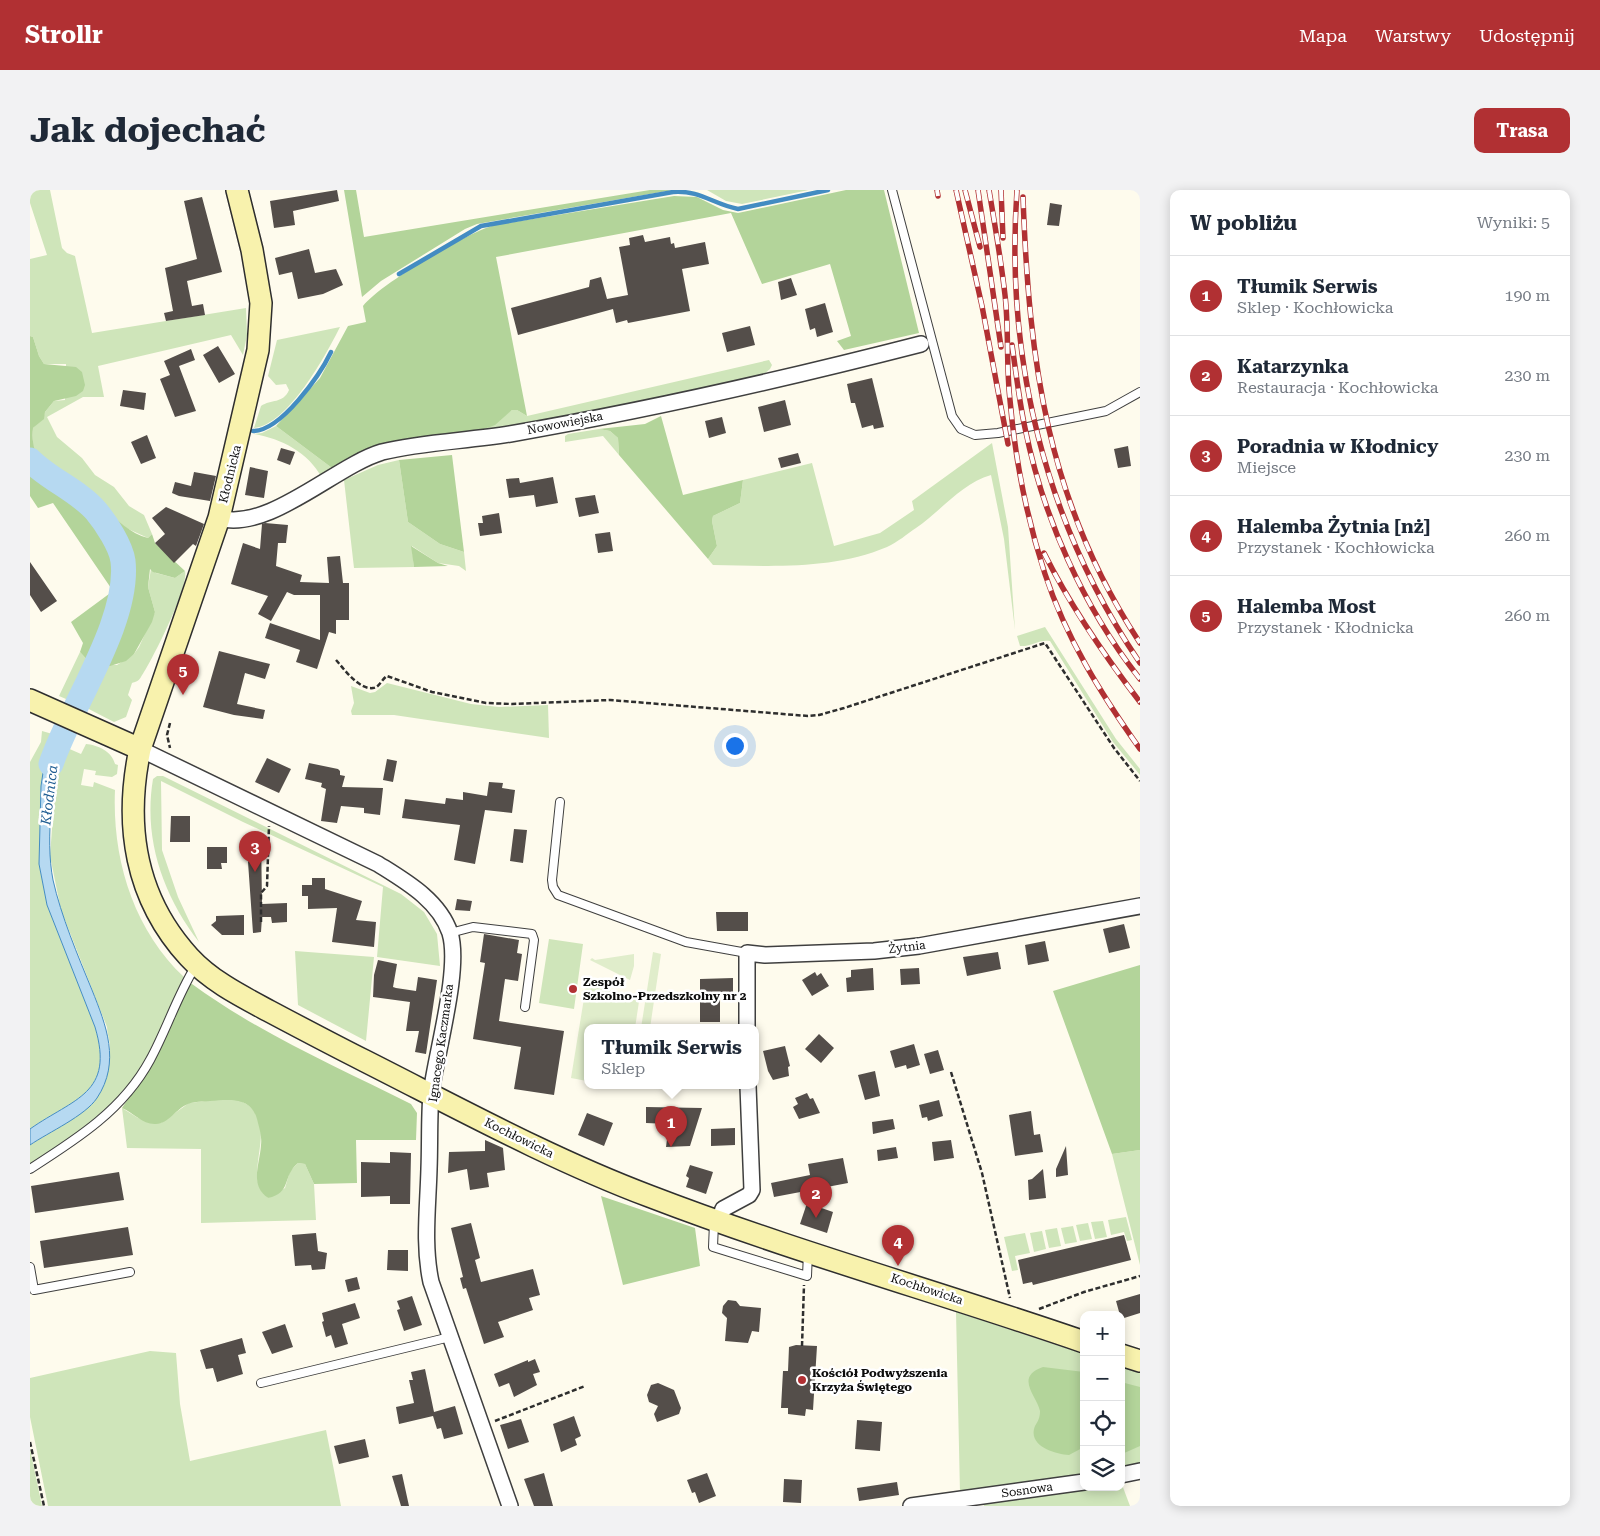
<!DOCTYPE html>
<html lang="pl">
<head>
<meta charset="utf-8">
<style>
	body { margin:0; font-family:"Roboto Serif",serif; background:#f2f2f3; color:#1f2937 }
	.controls { position:absolute; right:15px; bottom:15px; display:grid; overflow:hidden; border-radius:10px; box-shadow:0 2px 12px #0003 }
	.controls button { width:45px; height:45px; display:grid; place-items:center; padding:0; border:0; border-bottom:1px solid #e0e1e3; background:#fff; color:#1f2937; font:25px sans-serif }
	.you { position:absolute; left:704px; top:555px; width:18px; height:18px; margin:-12px; border:4px solid #fff; border-radius:50%; background:#1a73e8; box-shadow:0 0 0 8px #1a73e833 }
	.badge { display:grid; place-items:center; width:32px; height:32px; border-radius:50%; background:#b13033; color:#fff; font-size:16px; font-weight:700 }
	.pin { position:absolute; translate:-50% -41px; filter:drop-shadow(0 1px 2px #0008) }
	.pin::after { content:''; position:absolute; top:26px; width:18px; height:15px; background:inherit; clip-path:polygon(0 0,100% 0,50% 100%) }
	.popup { position:absolute; left:554px; top:834px; width:175px; height:65px; box-sizing:border-box; display:grid; place-content:center; border-radius:10px; background:#fff; filter:drop-shadow(0 1px 4px #0005); font-size:16px; white-space:nowrap; color:#747a83 }
	.popup b { font-size:19px; color:#1f2937 }
	.popup::after { content:''; position:absolute; left:50%; top:100%; margin-left:-10px; border:10px solid transparent; border-top-color:#fff }
	.list { margin:0; padding:0; list-style:none }
	h2 { display:flex; justify-content:space-between; align-items:center; height:65px; margin:0; padding:0 20px; font-size:21px }
	h2 small { font-size:16px; font-weight:400; color:#747a83 }
	.list li { display:grid; grid-template-columns:32px 1fr auto; gap:15px; align-items:center; box-sizing:border-box; height:80px; padding:0 20px; border-top:1px solid #e0e1e3 }
	.list b { display:block; font-size:19px; white-space:nowrap }
	.list p { margin:0; font-size:16px; white-space:nowrap; color:#747a83 }
	.list em { font-size:16px; font-style:normal; color:#747a83 }
	.icon { flex:none; width:28px; height:28px; fill:none; stroke:currentColor; stroke-width:2; stroke-linecap:round; stroke-linejoin:round }
	.map { position:relative; flex:none; width:1110px; height:1316px; overflow:hidden; border-radius:10px }
	header { display:flex; align-items:center; gap:30px; box-sizing:border-box; height:70px; padding:0 25px; background:#b13033; color:#fff }
	header strong { font-size:24px }
	nav { display:flex; gap:28px; margin-inline-start:auto; font-size:18px }
	.intro { display:flex; align-items:center; justify-content:space-between; box-sizing:border-box; height:120px; padding:0 30px }
	h1 { margin:0; font-size:35px }
	.button { padding:12px 22px; border-radius:10px; background:#b13033; color:#fff; font-size:18px; font-weight:700 }
	main { display:flex; gap:30px; padding:0 30px }
	aside { flex:1; background:#fff; border-radius:10px; box-shadow:0 2px 12px #0003 }
	.map>svg:first-child { display:block }
</style>
</head>
<body>
<header>
<strong>Strollr</strong>
<nav><a>Mapa</a><a>Warstwy</a><a>Udostępnij</a></nav>
</header>
<div class="intro"><h1>Jak dojechać</h1><a class="button">Trasa</a></div>
<main>
<div class="map">
<svg width="1110" height="1316" viewBox="0 0 1110 1316">
	<rect width="100%" height="100%" fill="#fefbed"/>
	<path fill="#cfe5ba" d="M0 0H20L32 58 37 63 45 66 62 143 216 118 217 145 213 165 201 145 68 176 74 207H53L17 227 27 247 52 268 65 285 84 297 99 316 114 325 122 344 118 348 96 338 82 327 61 306 11 272 3 257V238L13 229 15 222 24 211 35 210 36 174H14L9 166 3 147 0 146V69L17 65 0 13Z
		M677 0H779L712 14 696 11Z
		M310 137C296 165 258 235 224 238L231 216C241 209 253 214 259 200L256 194 246 195 238 186 247 150Z
		M739 170 742 175 740 179 734 184 525 230 441 244 458 237 482 220H487L497 226Z
		M246 236 306 281 292 288C278 262 252 249 224 244L232 243Z
		M569 239 580 241 588 248 589 265 573 246 535 252V246L538 244Z
		M962 253 978 337 985 440 974 349 961 285C932 293 911 321 886 338 877 344 868 352 857 357 802 380 742 376 683 375L678 369 687 356 682 331 683 326 710 313 713 290 782 273 804 356 850 343 884 320 882 311Z
		M369 270 378 332 410 354 434 362 436 381 429 376 408 373 382 356 384 377 324 378 314 290 348 275Z
		M121 379 126 383 145 388 155 381C159 397 122 471 111 487 109 491 105 492 102 493L98 505 102 510 96 527 84 532 51 515 69 475H87L104 464 109 457 125 422 118 397Z
		M1015 437 1086 549 1110 579V585L1083 552 1020 451C1009 449 1001 457 990 456L987 446Z
		M50 462 59 472V477L43 512 29 506Z
		M357 493 441 514 469 517 518 515 519 548 364 525H322L321 521 324 513 321 496 340 503 345 502Z
		M12 541 26 545 14 576 11 596 9 674 17 715 65 837C85 904 44 908 0 939V572L11 552Z
		M38 545 35 557 51 564 56 554C67 555 82 561 85 574L88 575 87 584 82 587 65 585 66 581 54 579 51 595 63 597 64 592 85 600C82 668 103 739 154 787 144 821 107 893 82 917 57 940 28 957 0 974V955C43 927 81 917 80 857 80 850 77 844 77 837L31 720 20 666 26 585 30 564Z
		M127 586H133L371 704 394 722 407 744 410 776 347 767 353 697 213 632 131 591 132 660 148 707 169 752C133 705 113 649 123 589Z
		M519 749 553 754 544 819 509 813Z
		M265 761 344 767 336 851 268 815Z
		M202 908C261 924 206 985 238 1008L255 998 260 981 268 973 275 974 284 994 286 1030 171 1033V959L97 958 92 918 108 928 131 933 159 913Z
		M1110 960V1075L1082 964Z
		M1096 1027 1102 1050 1097 1051 1094 1042 1081 1045 1078 1030Z
		M1073 1031 1077 1047 1065 1049 1061 1032Z
		M1058 1033 1062 1049 1050 1051 1046 1035Z
		M1043 1036 1047 1052 1035 1054 1031 1038Z
		M1027 1038 1031 1056 1019 1058 1015 1040Z
		M1012 1041 1016 1059 1004 1062 1000 1043Z
		M995 1043 1000 1063 985 1066 988 1080 982 1081 974 1047Z
		M926 1122 1054 1164V1284L930 1303Z
		M120 1161 146 1163 150 1214 160 1271 296 1240 311 1316H18L0 1227V1188Z
		M1091 1177 1110 1183V1275L1091 1278Z
		M0 1259 12 1316H0Z
		M1091 1292 1100 1316H954L953 1311 1054 1297H1091Z"/>
	<path fill="#b3d49a" d="M314 0H326L334 47 620 0H643L447 34 435 39 351 91 332 107Z
		M816 0H854L889 143 814 160 807 151 821 146 800 74 732 94 701 23 466 67 497 226 487 220H482L465 235 441 244 306 281 246 236 290 188 318 136 336 132 333 116C350 94 438 42 465 35L644 6 667 7 693 20 708 23Z
		M0 146 3 147 9 166 14 174 46 177 52 182 55 195 53 201 46 206 24 211 15 222 14 229 3 238C2 251 3 261 11 272 26 281 49 296 62 307 80 322 95 342 118 348L122 344 125 353 155 381 145 388 123 382 120 379 118 397 125 422 122 432 104 464 96 471 80 476 59 472 50 462 53 453 41 432 83 401 23 313 8 318 0 306Z
		M631 226 653 305 713 290 710 313 683 326 682 331 687 356 678 369 589 265 588 248 580 241 569 239 615 234Z
		M422 265 434 362 410 354 378 332 369 270Z
		M381 356 408 373 418 376 384 377Z
		M1110 775V960L1082 964 1023 801Z
		M159 794H162C229 843 307 877 381 914L387 923 386 950H326L327 993 284 994 275 974 268 973C252 986 262 1003 238 1008 219 995 230 974 231 955 232 948 230 940 228 933 223 907 202 909 180 911 173 912 165 911 158 914 147 918 138 934 126 934 113 935 104 923 92 918L123 871Z
		M571 1006 665 1038 670 1076 593 1095Z
		M1013 1177 1054 1182V1257L1039 1265C1025 1264 997 1256 1005 1236 1008 1231 1010 1228 1010 1221 1007 1206 984 1187 1013 1177Z
		M1091 1192 1110 1197V1256L1092 1264Z"/>
	<path fill="#e0edcb" d="M623 762 631 764 620 838H611Z
		M604 764V776L600 790 560 770 562 768 565 770Z
		M556 796 610 805 605 838H557V891L541 888Z"/>
	<path fill="#b6d9f1" stroke="#438cc2" d="M28 540 38 545C22 582 15 650 23 690 31 726 48 766 62 800 76 835 91 872 67 908 55 926 19 942 0 955V939C44 908 85 904 65 837L17 715 9 674 11 596 14 576Z"/>
	<g fill="none" stroke-linecap="round" stroke-linejoin="round">
		<path stroke="#438cc2" stroke-width="4.5" d="M369 84 451 36 643 2C670 0 683 14 708 19L798 0
			M223 241C251 241 290 185 301 162
			M21 289 27 281"/>
		<path stroke="#b6d9f1" stroke-width="25" d="M0 270C20 290 49 301 66 321 76 333 91 356 93 371 100 431 41 515 21 574"/>
	</g>
	<path fill="#544e4a" d="M307 0 309 11 263 21 265 35 244 38 240 11Z
		M172 7 192 82 157 91 162 116 173 114 175 125 136 131 134 123 143 121 135 78 167 69 154 11Z
		M1020 13 1032 15 1029 36 1017 35Z
		M613 45 615 52 640 47 641 54 644 53 645 58 675 52 679 74 652 79 660 121 598 133 597 130 586 133 583 119 488 145 481 118 559 97 560 90 571 87 577 109 598 105 589 57 600 55 599 48Z
		M279 59 285 83 306 79 313 95 293 104 268 109 262 82 249 85 245 68Z
		M761 88 767 105 751 110 748 92Z
		M795 113 803 142 787 147 785 138 780 140 775 119Z
		M720 136 725 155 697 162 692 143Z
		M188 156 205 184 189 193 173 165Z
		M161 159 165 170 149 176 166 221 145 227 130 189 140 185 134 171Z
		M842 188 854 237 844 239 843 235 832 238 825 213H821L817 194Z
		M93 200 116 203 114 220 90 216Z
		M755 210 761 235 734 242 728 217Z
		M692 227 696 243 679 248 675 231Z
		M117 245 126 268 111 274 101 252Z
		M1098 256 1101 276 1088 278 1084 259Z
		M251 258 265 262 260 275 247 270Z
		M768 263 771 273 751 278 748 268Z
		M220 277 238 281 234 308 215 305Z
		M164 282 186 286 180 311 149 306 142 303 145 292 161 296Z
		M523 287 528 313 506 317 504 305 479 308 476 289 489 288 490 293Z
		M565 305 569 323 549 327 545 308Z
		M136 317 174 334 166 356 163 354 144 373 125 353 135 344 122 328Z
		M469 323 472 343 450 346 448 333H453L452 326Z
		M235 333 258 335 256 353H248L246 376 272 385 270 392 299 393 297 367 310 366 313 393H319V430H306V444L299 442 287 479 266 472 270 460 235 448 240 433 290 450V405H264L257 402 241 431 228 424 238 406 201 394 213 353 230 359 232 334Z
		M580 342 583 361 568 363 565 344Z
		M0 372 27 411 11 422 0 405Z
		M189 461 240 474 235 489 215 483 207 514 235 520 233 529 204 525 173 517Z
		M237 568 261 579 249 603 225 592Z
		M357 569 367 571 363 592 353 590Z
		M279 573 308 579 310 581V585L315 586 312 597 353 598 350 625 334 623V618L311 616 307 633 291 631 296 599 291 597 292 593 275 589Z
		M459 592 473 593 472 598 485 600 482 623 455 620 445 674 424 670 430 635 372 628 375 609 415 614 416 608 433 610V602L457 606Z
		M141 626H160V652H140Z
		M484 639 497 640 493 673 480 671Z
		M231 645 232 714 257 713V732L242 733 241 727H232L231 742 223 743 218 672Z
		M177 657H197V673H191L192 679H177Z
		M282 688H295V699L332 711 326 730 346 732 344 757 302 752 307 718 278 719V706H272V695H282Z
		M427 709 442 711 440 721 425 720Z
		M686 722H718V741H687Z
		M214 725V745H192L181 735 186 731V726Z
		M1094 734 1100 758 1079 763 1073 739Z
		M454 744 489 750 487 763 492 764 488 791 475 789 469 831 534 841 524 905 484 899 491 857 443 849 455 773 450 772Z
		M1015 751 1019 771 998 775 995 755Z
		M968 762 971 779 937 786 933 767Z
		M348 770 367 774 363 797 366 798 386 801 388 787 407 790 396 864 385 862 389 841H376L380 812 343 807 344 785Z
		M843 778 844 800 817 802 816 788 821 787V780Z
		M889 778 890 794 871 795 870 779Z
		M785 782 787 786 791 783 799 796 782 806 772 790Z
		M703 788V803H690V832H670V789Z
		M789 844 804 858 791 873 775 859Z
		M884 854 890 875 877 879 876 875 865 878 860 861Z
		M755 856 760 876 758 877 759 886 743 890 738 881 733 861Z
		M908 860 914 880 900 884 894 864Z
		M845 881 850 906 835 910 828 885Z
		M777 903 780 909 783 908 790 923 769 929 763 917 768 914 765 908Z
		M909 910 913 926 898 931 897 927 892 928 889 915Z
		M616 917 672 918 660 956 636 957 639 934 616 933Z
		M1001 921 1004 945 1010 944 1013 962 985 966 979 925Z
		M557 923 583 933 574 956 548 945Z
		M863 929 865 939 843 944 842 932Z
		M705 938V955L681 956V939Z
		M455 950 473 958 475 980 457 983 459 997 440 1000 437 979 418 983 419 962 455 961Z
		M921 950 924 968 904 971 902 952Z
		M1036 956 1038 985 1026 987V979Z
		M866 957 868 968 848 971 847 960Z
		M360 962 381 963 380 1014H360V1006L331 1007V972L360 973Z
		M813 968 818 993 744 1007 741 993 780 985 778 974Z
		M660 975 683 982 676 1004 656 997 659 988 656 986Z
		M1013 979 1016 1008 999 1010 998 990 1002 989Z
		M89 982 94 1010 5 1023 1 996Z
		M777 1013 803 1022 797 1043 770 1034Z
		M441 1033 450 1068 445 1070 451 1092 503 1079 510 1105 499 1108 503 1120 468 1132 474 1147 454 1154 436 1098 433 1099 430 1088 433 1087 421 1038Z
		M98 1037 103 1065 14 1078 10 1051Z
		M286 1043 288 1061 297 1063 295 1079 282 1080 281 1075 265 1076 262 1045Z
		M1094 1045 1101 1070 1003 1095 1002 1092 993 1094 988 1070Z
		M358 1060H378V1081L357 1080Z
		M327 1087 330 1099 318 1102 315 1090Z
		M1110 1104V1123L1091 1129 1086 1111Z
		M382 1106 392 1135 374 1141 367 1120 370 1119 367 1111Z
		M698 1110 706 1111 710 1116 731 1118 729 1142 722 1141 718 1153 695 1151 697 1128 692 1123 693 1116Z
		M325 1113 330 1128 312 1134 318 1154 305 1158 301 1145 296 1147 292 1132 294 1131 292 1123Z
		M255 1134 263 1157 242 1164 232 1142Z
		M212 1148 216 1163 208 1165 213 1184 187 1192 183 1178 176 1179 170 1160Z
		M766 1155 787 1156 783 1220 776 1219 775 1226 758 1224V1218H751L753 1181H758L759 1157Z
		M505 1169 510 1182 503 1184 507 1195 484 1207 479 1193 469 1197 464 1184 498 1170V1172Z
		M395 1179 404 1222 425 1216 433 1244 414 1249 411 1238 407 1239 403 1226 369 1234 366 1217 384 1213 379 1190H383L381 1182Z
		M628 1193 644 1200 651 1218 649 1224 627 1232 624 1224 628 1216 619 1212 617 1205 621 1195Z
		M544 1226 551 1246 545 1249 547 1255 531 1262 523 1234Z
		M491 1229 499 1252 478 1259 470 1235Z
		M827 1230 852 1232 850 1261 825 1259Z
		M335 1249 339 1267 309 1274 304 1256Z
		M514 1283 523 1316H504L494 1289Z
		M677 1283 686 1306 669 1313 665 1302 662 1303 657 1290Z
		M372 1284 379 1316H371L362 1286Z
		M754 1289 772 1290 771 1313 753 1312Z
		M867 1292 869 1305 829 1311 827 1298Z"/>
	<g fill="none" stroke-linecap="round" stroke-linejoin="round">
		<defs>
			<path id="lane" d="M862 0 922 226 931 239 945 245 968 243 1076 221 1110 202
				M530 612 522 690 523 697 528 705 656 752 717 763
				M420 743 443 737 502 744 504 750 495 817
				M0 979C47 949 93 920 120 870 137 839 147 806 165 777
				M684 1033 683 1057 777 1086 778 1063
				M0 1077 4 1100 100 1082
				M231 1193 420 1147"/>
			<path id="street" d="M189 328C239 342 305 276 352 262 393 252 437 251 480 244 618 220 755 189 891 154
				M110 559 348 674C375 691 409 710 420 743 431 779 406 863 401 904 399 928 400 954 399 979 398 1017 393 1055 401 1092L480 1316
				M717 838V763L735 765 844 761 889 756 1110 716
				M689 1032 693 1019 719 1005 722 1000 718 896
				M1091 1285 1110 1281
				M881 1316 1054 1292"/>
			<path id="secondary" d="M207 0 222 60 231 113 228 160 189 328 110 559C94 635 105 708 159 767 181 791 211 806 239 821 271 838 303 855 335 871 428 918 521 969 619 1006 762 1061 909 1102 1054 1152
				M0 510 110 559
				M1091 1165 1110 1171"/>
		</defs>
		<use href="#lane" stroke="#3f3f3f" stroke-width="10"/>
		<use href="#street" stroke="#3f3f3f" stroke-width="18"/>
		<use href="#secondary" stroke="#2e2e2e" stroke-width="24"/>
		<path stroke="#2e2e2e" stroke-width="2.5" stroke-dasharray="5 2.5" stroke-linecap="butt" d="M306 470C314 479 329 500 343 498 349 498 352 489 357 486L402 502 456 513 482 514 580 510 778 526 789 525 814 518 1015 453 1084 558 1110 591
			M140 533 137 545 140 558
			M231 732V703L237 696 239 636
			M921 882 952 983 980 1108
			M1009 1119 1054 1102 1110 1086
			M772 1156 774 1095
			M465 1231 555 1196
			M0 1252 14 1316"/>
		<use href="#lane" stroke="#fff" stroke-width="8"/>
		<use href="#street" stroke="#fff" stroke-width="15"/>
		<use href="#secondary" stroke="#f8f2ad" stroke-width="21"/>
		<defs>
			<path id="rail" d="M907 0 908 6
				M926 0 952 116 978 254
				M935 0 950 57
				M948 0 971 157
				M959 0C965 35 971 70 975 105 979 139 976 175 980 210 985 268 997 329 1015 384 1036 448 1071 504 1110 559
				M971 0 973 48
				M987 0C975 169 1015 333 1110 473
				M993 7C999 172 1017 312 1110 453
				M982 155C986 182 989 210 995 238 1013 327 1053 417 1110 489
				M1014 363C1041 417 1074 465 1110 512"/>
		</defs>
		<use href="#rail" stroke="#b13033" stroke-width="5.5"/>
		<use href="#rail" stroke="#fff" stroke-width="4" stroke-dasharray="11" stroke-linecap="butt"/>
	</g>
	<g fill="#b13033" stroke="#fff" stroke-width="2">
		<circle cx="543" cy="799" r="5"/>
		<circle cx="772" cy="1190" r="5"/>
	</g>
	<g text-anchor="middle" stroke-width="5" stroke-linejoin="round" paint-order="stroke">
		<g font-size="12" fill="#0c0c0c" stroke="#fff">
			<text transform="translate(535 233) rotate(-11)" y="4">Nowowiejska</text>
			<text transform="translate(200 284) rotate(-76)" y="4">Kłodnicka</text>
			<text transform="translate(877 757) rotate(-7)" y="4">Żytnia</text>
			<text transform="translate(411 853) rotate(-82)" y="4">Ignacego Kaczmarka</text>
			<text transform="translate(489 948) rotate(26)" y="4">Kochłowicka</text>
			<text transform="translate(897 1099) rotate(18)" y="4">Kochłowicka</text>
			<text transform="translate(997 1300) rotate(-8)" y="4">Sosnowa</text>
		</g>
		<g font-size="12" font-weight="bold" fill="#0c0c0c" stroke="#fff" text-anchor="start">
			<text x="553" y="796">Zespół<tspan x="553" dy="14">Szkolno-Przedszkolny nr 2</tspan></text>
			<text x="782" y="1187">Kościół Podwyższenia<tspan x="782" dy="14">Krzyża Świętego</tspan></text>
		</g>
		<g font-size="14" font-style="italic" fill="#205e93" stroke="#fff">
			<text transform="translate(19 605) rotate(-83)" y="5">Kłodnica</text>
		</g>
	</g>
</svg>
<div class="controls">
<button>+</button>
<button>−</button>
<button><svg class="icon" aria-label="locate" viewBox="0 0 24 24"><circle cx="12" cy="12" r="6"/><path d="M12 2v4M12 18v4M2 12h4M18 12h4"/></svg></button>
<button><svg class="icon" aria-label="layers" viewBox="0 0 24 24"><path d="M12 4l9 5-9 5-9-5zM3 14l9 5 9-5"/></svg></button>
</div>
<div class="you"></div>
<div class="pin badge" style="left:641px;top:957px">1</div>
<div class="popup"><b>Tłumik Serwis</b>Sklep</div>
<div class="pin badge" style="left:786px;top:1028px">2</div>
<div class="pin badge" style="left:225px;top:682px">3</div>
<div class="pin badge" style="left:868px;top:1076px">4</div>
<div class="pin badge" style="left:153px;top:505px">5</div>
</div>
<aside>
<h2>W pobliżu<small>Wyniki: 5</small></h2>
<ul class="list">
<li><span class="badge">1</span><div><b>Tłumik Serwis</b><p>Sklep · Kochłowicka</p></div><em>190 m</em></li>
<li><span class="badge">2</span><div><b>Katarzynka</b><p>Restauracja · Kochłowicka</p></div><em>230 m</em></li>
<li><span class="badge">3</span><div><b>Poradnia w Kłodnicy</b><p>Miejsce</p></div><em>230 m</em></li>
<li><span class="badge">4</span><div><b>Halemba Żytnia [nż]</b><p>Przystanek · Kochłowicka</p></div><em>260 m</em></li>
<li><span class="badge">5</span><div><b>Halemba Most</b><p>Przystanek · Kłodnicka</p></div><em>260 m</em></li>
</ul>
</aside>
</main>
</body>
</html>
